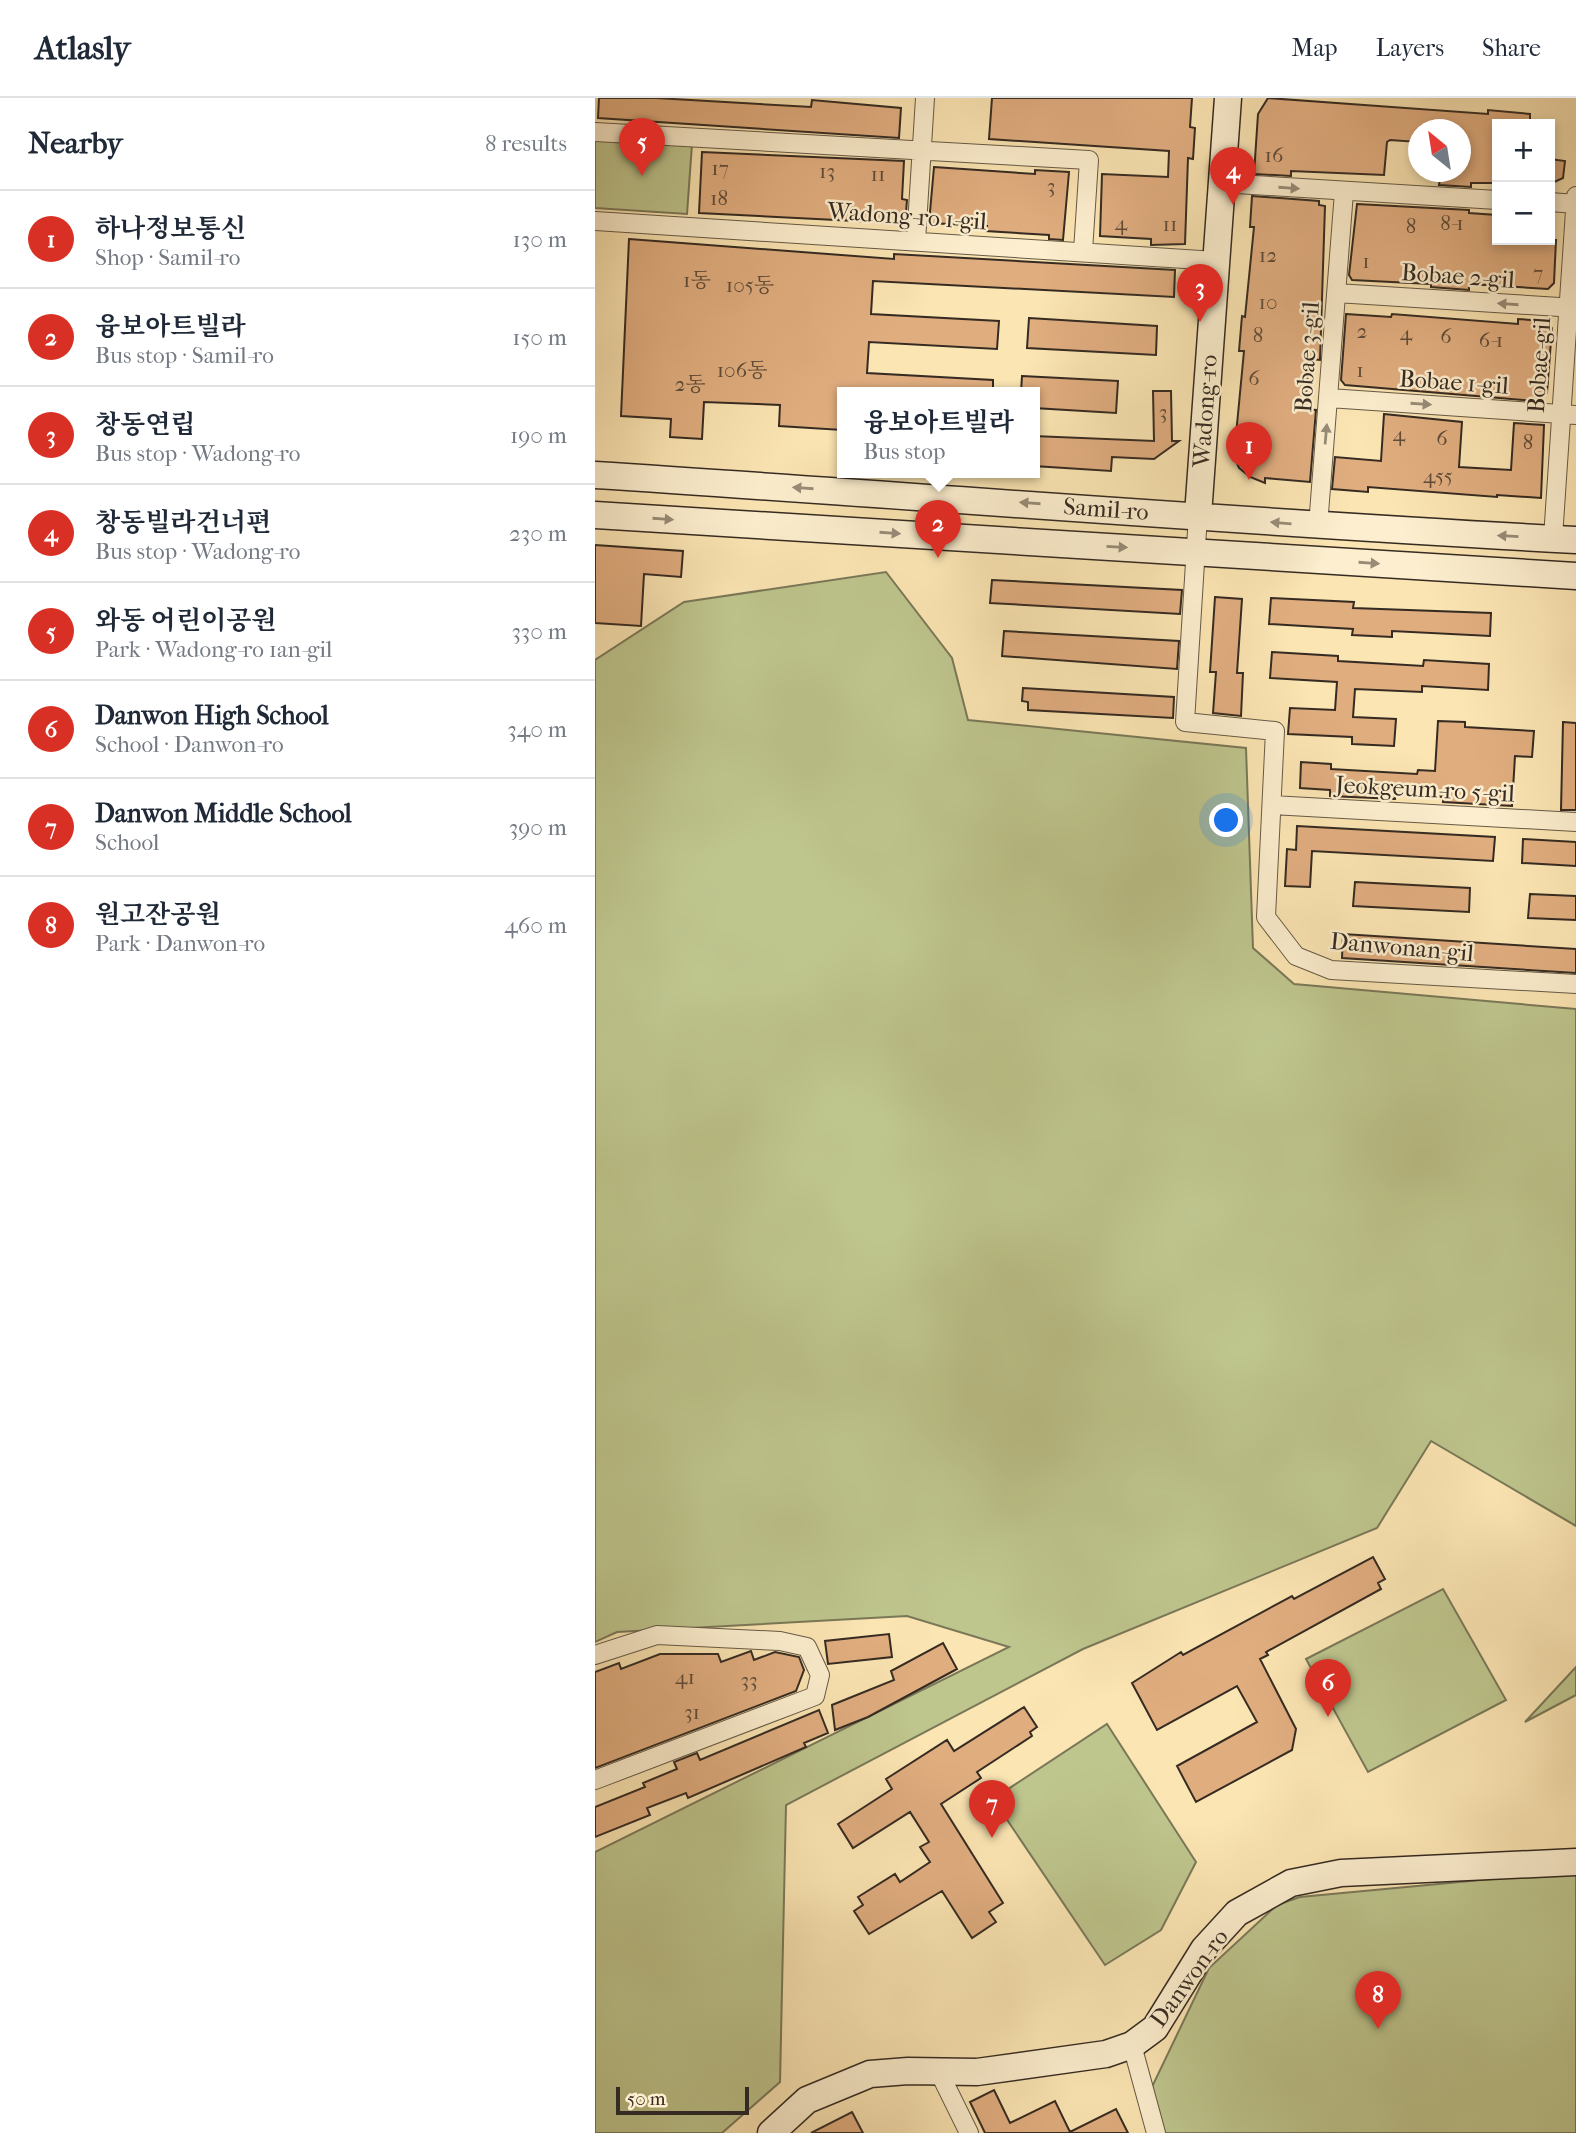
<!DOCTYPE html>
<html lang="en">
<head>
<meta charset="utf-8">
<style>
	body { margin:0; font-family:"IM FELL French Canon","Noto Serif KR",serif; background:#f6f6f7; color:#1f2937 }
	.controls { position:absolute; right:21px; top:21px; display:grid; overflow:hidden; border-radius:0px; box-shadow:0 4px 10px #0003 }
	.controls button { width:63px; height:63px; display:grid; place-items:center; padding:0; border:0; border-bottom:2px solid #e0e1e3; background:#fff; color:#1f2937; font:35px sans-serif }
	.compass { position:absolute; left:813px; top:21px; width:63px; height:63px; border-radius:50%; background:#fff; box-shadow:0 4px 10px #0003; rotate:330deg }
	.scale { position:absolute; left:21px; bottom:18px; width:133px; box-sizing:border-box; padding-left:7px; border:4px solid #352b22; border-top:0; font-size:19px; line-height:24px; white-space:nowrap; color:#352b22; -webkit-text-stroke:5px #fceece; paint-order:stroke }
	.you { position:absolute; left:632px; top:723px; width:24px; height:24px; margin:-18px; border:5px solid #fff; border-radius:50%; background:#1a73e8; box-shadow:0 0 0 10px #1a73e833 }
	.badge { display:grid; place-items:center; width:46px; height:46px; border-radius:50%; background:#d93025; color:#fff; font-size:23px; font-weight:700 }
	.pin { position:absolute; translate:-50% -58px; filter:drop-shadow(0 2px 4px #0008) }
	.pin::after { content:''; position:absolute; top:37px; width:24px; height:21px; background:inherit; clip-path:polygon(0 0,100% 0,50% 100%) }
	.popup { position:absolute; left:242px; top:289px; width:203px; height:91px; box-sizing:border-box; display:grid; place-content:center; border-radius:0px; background:#fff; filter:drop-shadow(0 2px 5px #0005); font-size:23px; white-space:nowrap; color:#747a83 }
	.popup b { font-size:26px; color:#1f2937 }
	.popup::after { content:''; position:absolute; left:50%; top:100%; margin-left:-14px; border:14px solid transparent; border-top-color:#fff }
	.list { margin:0; padding:0; list-style:none }
	h2 { display:flex; justify-content:space-between; align-items:center; height:91px; margin:0; padding:0 28px; font-size:30px }
	h2 small { font-size:23px; font-weight:400; color:#747a83 }
	.list li { display:grid; grid-template-columns:46px 1fr auto; gap:21px; align-items:center; box-sizing:border-box; height:98px; padding:0 28px; border-top:2px solid #e0e1e3 }
	.list b { display:block; font-size:26px; white-space:nowrap }
	.list p { margin:0; font-size:23px; white-space:nowrap; color:#747a83 }
	.list em { font-size:23px; font-style:normal; color:#747a83 }
	.map { position:relative; flex:none; width:981px; height:2035px; overflow:hidden }
	header { display:flex; align-items:center; gap:42px; box-sizing:border-box; height:98px; padding:0 35px; background:#fff; border-bottom:2px solid #e0e1e3 }
	header strong { font-size:33px }
	nav { display:flex; gap:38px; margin-inline-start:auto; font-size:24px }
	main { display:flex }
	aside { flex:1; background:#fff }
	.map>svg:first-child { display:block }
</style>
</head>
<body>
<header>
<strong>Atlasly</strong>
<nav><a>Map</a><a>Layers</a><a>Share</a></nav>
</header>
<main>
<aside>
<h2>Nearby<small>8 results</small></h2>
<ul class="list">
<li><span class="badge">1</span><div><b>하나정보통신</b><p>Shop · Samil-ro</p></div><em>130 m</em></li>
<li><span class="badge">2</span><div><b>융보아트빌라</b><p>Bus stop · Samil-ro</p></div><em>150 m</em></li>
<li><span class="badge">3</span><div><b>창동연립</b><p>Bus stop · Wadong-ro</p></div><em>190 m</em></li>
<li><span class="badge">4</span><div><b>창동빌라건너편</b><p>Bus stop · Wadong-ro</p></div><em>230 m</em></li>
<li><span class="badge">5</span><div><b>와동 어린이공원</b><p>Park · Wadong-ro 1an-gil</p></div><em>330 m</em></li>
<li><span class="badge">6</span><div><b>Danwon High School</b><p>School · Danwon-ro</p></div><em>340 m</em></li>
<li><span class="badge">7</span><div><b>Danwon Middle School</b><p>School</p></div><em>390 m</em></li>
<li><span class="badge">8</span><div><b>원고잔공원</b><p>Park · Danwon-ro</p></div><em>460 m</em></li>
</ul>
</aside>
<div class="map">
<svg width="981" height="2035" viewBox="0 0 981 2035">
	<rect width="100%" height="100%" fill="#fbe5b3"/>
	<filter id="stains"><feTurbulence type="fractalNoise" baseFrequency=".00286" numOctaves="4"/><feColorMatrix values="0 0 0 0 .2 0 0 0 0 .09 0 0 0 0 .02 0 0 0 .5 -.17"/></filter>
	<radialGradient id="worn" r=".72"><stop offset=".6" stop-color="#630" stop-opacity="0"/><stop offset="1" stop-color="#630" stop-opacity=".3"/></radialGradient>
	<path fill="#bec58d" stroke="#7a7858" stroke-width="2" d="M0 39 97 46 92 116 0 110Z
		M291 474 357 560 373 622 651 650 658 850 699 886 981 911V1428L836 1343 782 1430 488 1551 191 1707 185 1984 127 2035H0V1754L414 1549 312 1518 22 1534 0 1544V562L89 504Z
		M848 1491 911 1602 773 1674 711 1561Z
		M981 1569V1597L930 1624Z
		M512 1626 601 1764 566 1832 510 1867 398 1701Z
		M981 1773V2035H569L555 1993 614 1870 682 1807 705 1799Z"/>
	<path fill="#e0ad7f" stroke="#352b22" stroke-width="2" d="M4 0H61L216 9 217 2 306 10 304 40 3 20Z
		M397 0H597L595 29 600 30 598 61 593 60 590 146 556 147V141L505 138 507 76 573 79 574 53 394 41Z
		M673 0 893 16V12L935 16V26H902V85H876V89L844 87 846 74H865V32H823V44L795 42 792 44 789 77 696 73V78L659 76 663 16Z
		M107 54 309 63 307 101 312 102 311 114 300 125 104 115Z
		M955 61 970 63 968 80 955 86Z
		M339 69 440 76V72L474 74 468 142 454 141V137L391 133 392 128 334 125Z
		M657 98 724 103V107L730 108 725 262 714 261 710 311 721 312 715 384 670 380V385L655 379 644 370 639 358 649 253H644L647 218 650 219 659 129H655Z
		M762 106 874 112V115L902 117V142H961L959 185 953 191 874 186V192L836 189V186L757 182 754 177Z
		M34 141 299 161V156L580 172 579 199 278 183 276 216 404 223 402 251 274 244 272 275 398 282V294H247V332L184 328 185 307 109 304 107 341 75 339 76 321 26 318Z
		M751 216 796 219 797 216 923 226V221L950 223 957 230 952 295 941 303 750 287 746 282Z
		M434 220 562 228 561 257 432 250Z
		M427 278 523 283 521 315 439 310V294H426Z
		M558 293H576L577 343H584L559 361 517 359 516 373 439 368V338L559 343Z
		M789 316 867 324 864 369 916 372 919 325 949 327 946 400 902 397V399L773 389V394L737 391 740 359 786 363Z
		M0 447 88 453 86 479 49 476 46 528 0 525Z
		M397 482 587 492 585 516 395 505Z
		M620 499 647 501 642 575H648L646 618 618 615 621 574H615Z
		M676 500 759 504 758 510 896 515 895 538 797 533V539L757 537 758 531 674 526Z
		M409 533 584 543 582 571 407 558Z
		M677 554 743 558V563L795 566 828 568 829 562 894 566 893 592 827 588V594L760 591 758 619 801 621 799 648 757 646V639L693 636 695 610 740 612 742 584 675 580Z
		M428 590 579 599 578 620 433 612V604L427 603Z
		M843 623 870 624V629L939 633 937 659 920 658 917 708 848 704 849 699 800 696V701L735 698V692L705 690 706 664 736 666V671L822 676 823 672 840 673Z
		M968 624 981 625V712H966Z
		M702 728 900 739 898 763 717 753 715 789 690 788 692 751 701 752Z
		M928 741 981 744V768L927 765Z
		M760 784 875 790 874 814 758 808Z
		M935 796 981 798V822L933 820Z
		M748 836 981 851V875L747 860Z
		M778 1459 790 1481 783 1485 786 1491 671 1554 673 1557 665 1561 701 1631 697 1652 601 1704 582 1668 662 1624 642 1588 562 1632 537 1585 586 1554 588 1557 697 1498 699 1501Z
		M294 1536 297 1559 233 1566 230 1543Z
		M348 1545 362 1571 273 1619 240 1632 237 1607 299 1582 296 1573Z
		M156 1553 159 1562 180 1554 204 1559 209 1572 201 1593 0 1670V1574L24 1565 26 1571 65 1556H123L126 1564Z
		M429 1609 442 1629 435 1634 437 1638 382 1674 386 1680 346 1706 408 1805 394 1814 401 1824 377 1840 347 1793 274 1836 259 1813 268 1807 263 1799 300 1776 305 1784 335 1764 325 1749 334 1744 315 1714 258 1750 243 1726 297 1691 291 1681 352 1642 359 1653Z
		M224 1612 233 1635 209 1645 211 1649 93 1700 91 1695 52 1710 55 1717 0 1739V1709L50 1689 48 1685 82 1671 79 1664 102 1655 105 1662Z
		M399 1992 415 2025 460 2003 475 2034 521 2011 533 2035H390L375 2004Z
		M257 2014 268 2035H216Z"/>
	<g fill="none" stroke-linecap="round" stroke-linejoin="round">
		<defs>
			<path id="street" d="M0 34 494 62 488 153
				M626 85 902 102
				M955 104 981 106
				M0 123 621 163
				M321 143 330 0
				M741 195 981 210
				M734 300 981 317
				M603 417 590 624 680 633 671 819 701 858 736 872 981 886
				M723 428 749 94
				M958 440 981 98
				M677 707 981 724
				M0 1557 62 1537 185 1543 212 1549 225 1577 220 1598 0 1682
				M537 1947 561 2035
				M344 1974 374 2035"/>
			<path id="secondary" d="M0 377C327 398 654 425 981 442
				M0 417 981 478
				M603 417 633 0
				M176 2035 212 2002 275 1976 313 1973 382 1974 511 1956 537 1947 560 1930 609 1851 642 1815 696 1785 746 1775 981 1764"/>
		</defs>
		<use href="#street" stroke="#665a46" stroke-width="20"/>
		<use href="#secondary" stroke="#352b22" stroke-width="29"/>
		<use href="#street" stroke="#fceece" stroke-width="18"/>
		<use href="#secondary" stroke="#fceece" stroke-width="26"/>
	</g>
	<defs><path id="oneway-solid" d="M-6-.8H1V-3.2L6.5 0L1 3.2V.8H-6Z" transform="scale(1.75)"/></defs>
	<g fill="#988c78">
		<use href="#oneway-solid" transform="translate(694 90) rotate(4)"/>
		<use href="#oneway-solid" transform="translate(913 206) rotate(-176)"/>
		<use href="#oneway-solid" transform="translate(826 306) rotate(4)"/>
		<use href="#oneway-solid" transform="translate(731 336) rotate(-85)"/>
		<use href="#oneway-solid" transform="translate(208 390) rotate(-176)"/>
		<use href="#oneway-solid" transform="translate(435 405) rotate(-176)"/>
		<use href="#oneway-solid" transform="translate(68 421) rotate(4)"/>
		<use href="#oneway-solid" transform="translate(686 425) rotate(-175)"/>
		<use href="#oneway-solid" transform="translate(295 435) rotate(4)"/>
		<use href="#oneway-solid" transform="translate(913 438) rotate(-177)"/>
		<use href="#oneway-solid" transform="translate(522 449) rotate(3)"/>
		<use href="#oneway-solid" transform="translate(774 465) rotate(4)"/>
	</g>
	<g text-anchor="middle" stroke-width="5" stroke-linejoin="round" paint-order="stroke">
		<g font-size="21" fill="#604c39">
			<text x="679" y="64">16</text>
			<text x="125" y="77">17</text>
			<text x="232" y="80">13</text>
			<text x="283" y="83">11</text>
			<text x="456" y="95">3</text>
			<text x="124" y="107">18</text>
			<text x="526" y="132">4</text>
			<text x="857" y="132">8-1</text>
			<text x="575" y="133">11</text>
			<text x="816" y="135">8</text>
			<text x="673" y="164">12</text>
			<text x="771" y="170">1</text>
			<text x="943" y="182">7</text>
			<text x="102" y="189">1동</text>
			<text x="155" y="194">105동</text>
			<text x="673" y="211">10</text>
			<text x="767" y="240">2</text>
			<text x="811" y="242">4</text>
			<text x="663" y="244">8</text>
			<text x="851" y="245">6</text>
			<text x="896" y="249">6-1</text>
			<text x="147" y="279">106동</text>
			<text x="765" y="279">1</text>
			<text x="659" y="287">6</text>
			<text x="95" y="293">2동</text>
			<text x="568" y="321">3</text>
			<text x="804" y="343">4</text>
			<text x="847" y="347">6</text>
			<text x="933" y="351">8</text>
			<text x="843" y="385">455</text>
			<text x="90" y="1586">41</text>
			<text x="154" y="1589">33</text>
			<text x="97" y="1621">31</text>
		</g>
		<g font-size="24" fill="#352b22" stroke="#fceece">
			<text transform="translate(312 118) rotate(4)" y="8">Wadong-ro 1-gil</text>
			<text transform="translate(863 178) rotate(4)" y="8">Bobae 2-gil</text>
			<text transform="translate(712 259) rotate(-86)" y="8">Bobae 3-gil</text>
			<text transform="translate(944 267) rotate(-86)" y="8">Bobae-gil</text>
			<text transform="translate(859 284) rotate(4)" y="8">Bobae 1-gil</text>
			<text transform="translate(610 313) rotate(-86)" y="8">Wadong-ro</text>
			<text transform="translate(511 411) rotate(4)" y="8">Samil-ro</text>
			<text transform="translate(830 691) rotate(3)" y="8">Jeokgeum-ro 5-gil</text>
			<text transform="translate(807 849) rotate(5)" y="8">Danwonan-gil</text>
			<text transform="translate(594 1880) rotate(-54)" y="8">Danwon-ro</text>
		</g>
	</g>
	<rect width="100%" height="100%" filter="url(#stains)"/>
	<rect width="100%" height="100%" fill="url(#worn)"/>
</svg>
<div class="controls">
<button>+</button>
<button>−</button>
</div>
<svg class="compass" viewBox="-18 -18 36 36"><path d="M0-13l5 13h-10z" fill="#e53935"/><path d="M0 13l5-13h-10z" fill="#747a83"/></svg>
<div class="scale">50 m</div>
<div class="you"></div>
<div class="pin badge" style="left:654px;top:382px">1</div>
<div class="pin badge" style="left:343px;top:460px">2</div>
<div class="popup"><b>융보아트빌라</b>Bus stop</div>
<div class="pin badge" style="left:605px;top:224px">3</div>
<div class="pin badge" style="left:638px;top:107px">4</div>
<div class="pin badge" style="left:47px;top:78px">5</div>
<div class="pin badge" style="left:733px;top:1619px">6</div>
<div class="pin badge" style="left:397px;top:1740px">7</div>
<div class="pin badge" style="left:783px;top:1931px">8</div>
</div>
</main>
</body>
</html>
